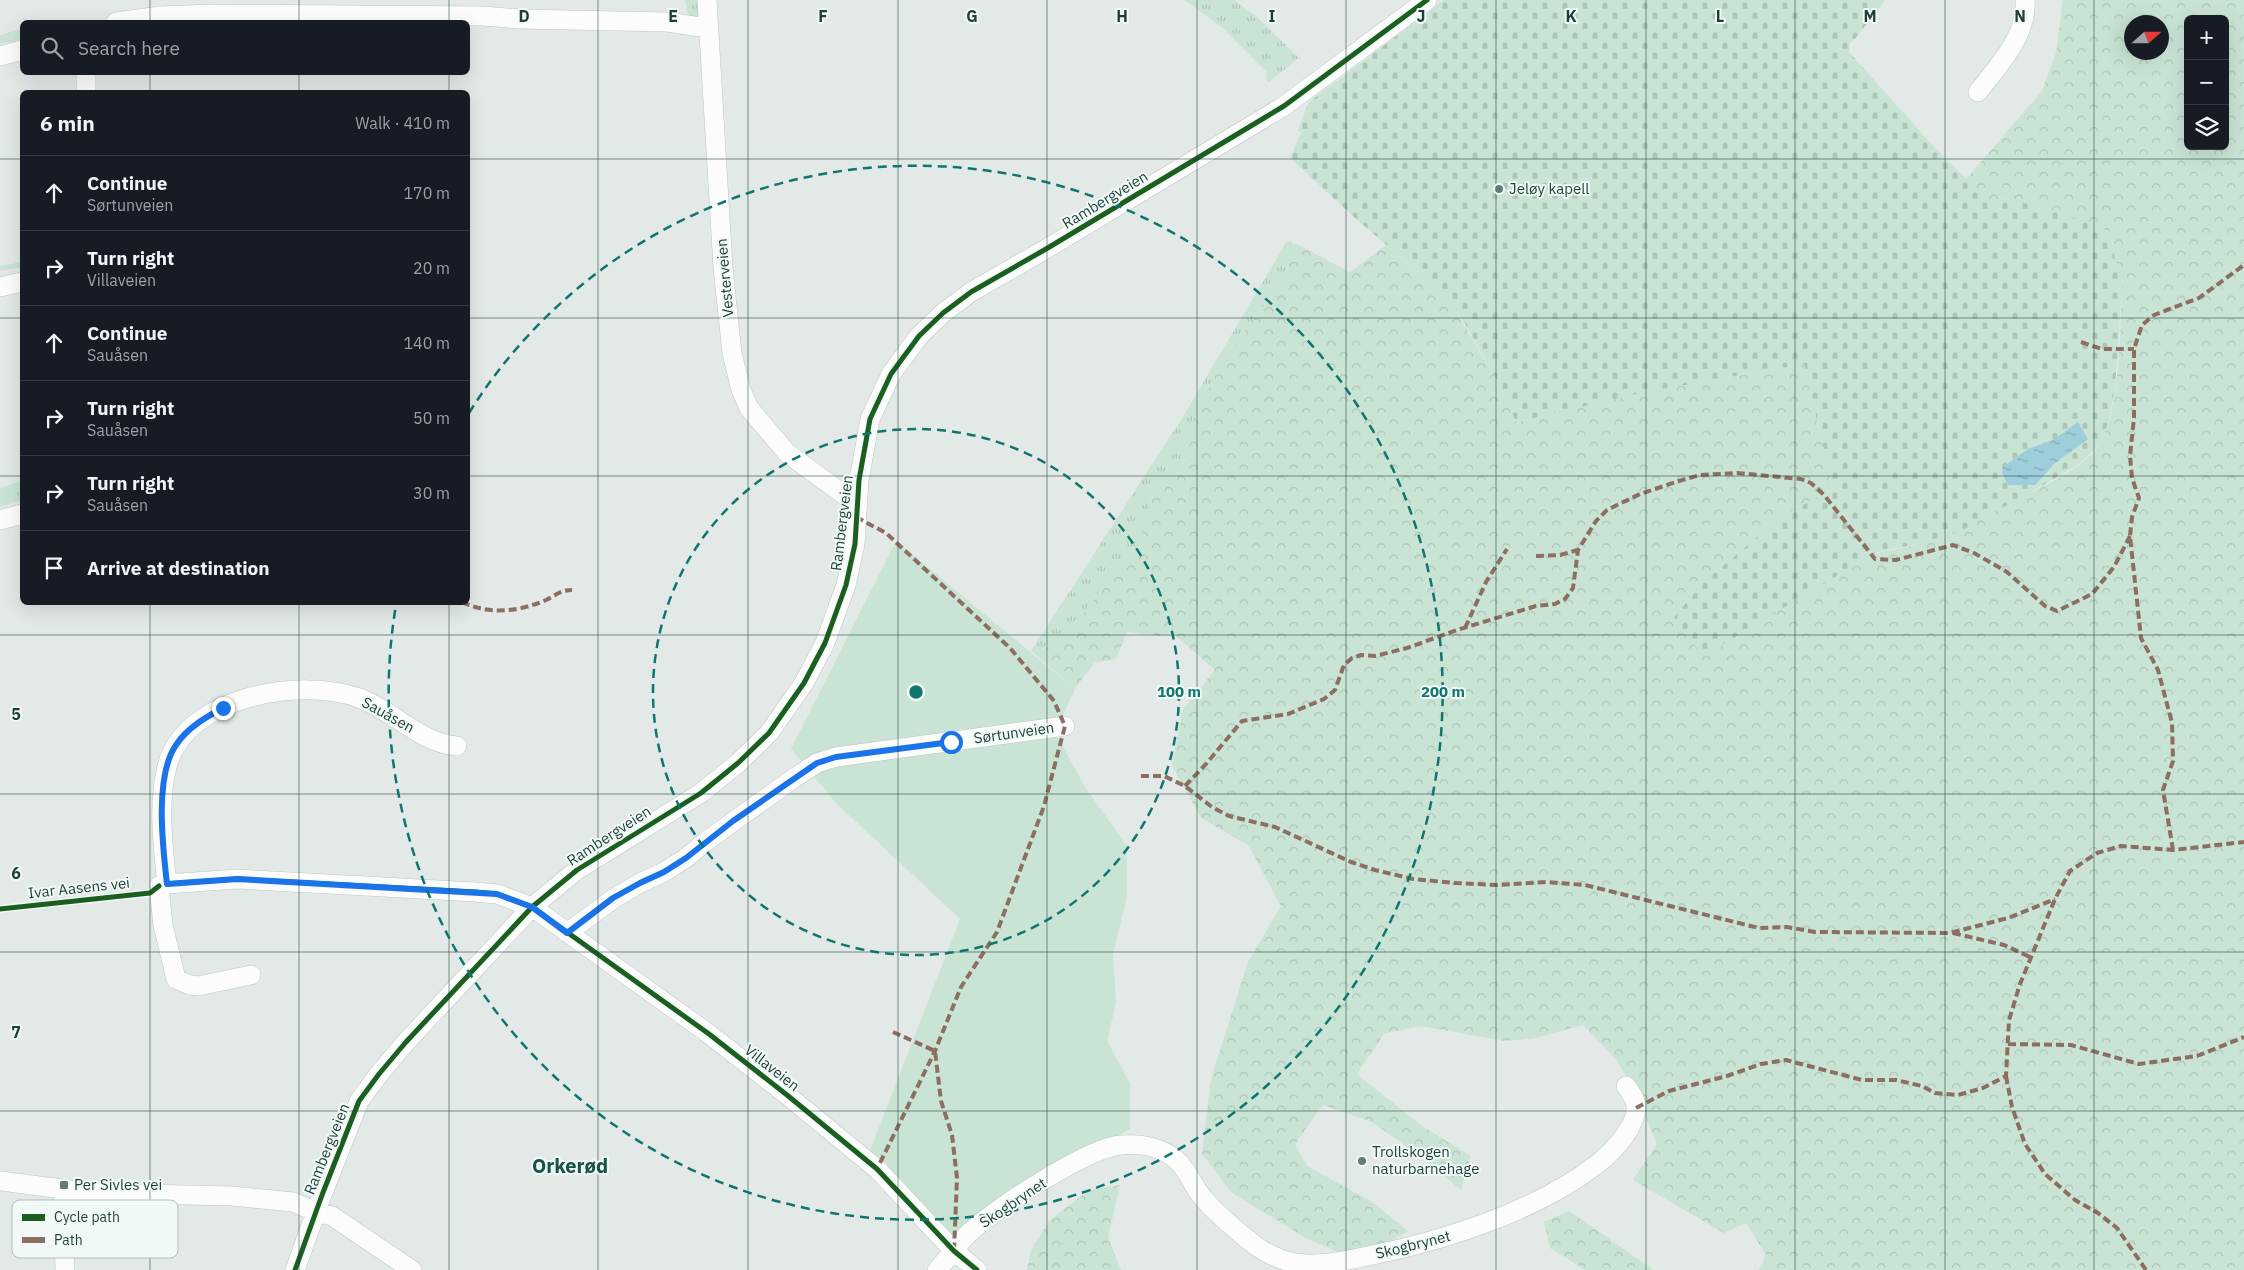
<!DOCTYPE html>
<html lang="en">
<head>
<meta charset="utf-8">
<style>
	body { margin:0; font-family:"IBM Plex Sans",sans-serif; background:#242831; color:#f1f3f6 }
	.controls { position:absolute; right:15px; top:15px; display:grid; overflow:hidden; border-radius:8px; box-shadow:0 5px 20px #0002 }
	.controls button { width:45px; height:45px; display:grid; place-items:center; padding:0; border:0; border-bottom:1px solid #363941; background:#171b24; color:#f1f3f6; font:25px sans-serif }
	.compass { position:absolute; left:2124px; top:15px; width:45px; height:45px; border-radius:50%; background:#171b24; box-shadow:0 5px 20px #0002; rotate:69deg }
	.stop { position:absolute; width:15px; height:15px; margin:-11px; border:4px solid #1a73e8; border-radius:50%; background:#fff }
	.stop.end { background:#1a73e8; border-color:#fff; box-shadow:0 1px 5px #0008 }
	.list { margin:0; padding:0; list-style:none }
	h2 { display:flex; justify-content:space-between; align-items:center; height:65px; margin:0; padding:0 20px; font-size:21px }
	h2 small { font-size:16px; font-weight:400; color:#9ea1a6 }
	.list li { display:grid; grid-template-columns:32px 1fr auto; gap:15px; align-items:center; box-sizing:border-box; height:75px; padding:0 20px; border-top:1px solid #363941 }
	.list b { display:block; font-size:19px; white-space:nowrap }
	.list p { margin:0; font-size:16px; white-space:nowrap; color:#9ea1a6 }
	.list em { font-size:16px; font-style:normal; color:#9ea1a6 }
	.icon { flex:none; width:28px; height:28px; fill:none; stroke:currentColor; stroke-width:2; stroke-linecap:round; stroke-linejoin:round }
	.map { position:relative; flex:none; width:2244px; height:1270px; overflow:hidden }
	.search { position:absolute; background:#171b24; box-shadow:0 5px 20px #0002; left:20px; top:20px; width:450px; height:55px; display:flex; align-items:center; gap:12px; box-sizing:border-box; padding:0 18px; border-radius:8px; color:#9ea1a6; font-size:19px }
	.panel { position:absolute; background:#171b24; box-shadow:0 5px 20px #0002; left:20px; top:90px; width:450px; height:515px; border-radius:8px }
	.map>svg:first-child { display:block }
</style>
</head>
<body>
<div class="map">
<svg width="2244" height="1270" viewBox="0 0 2244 1270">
	<defs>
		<pattern id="grass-tufts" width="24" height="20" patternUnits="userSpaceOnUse" patternTransform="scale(1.25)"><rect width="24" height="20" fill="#c9e4d4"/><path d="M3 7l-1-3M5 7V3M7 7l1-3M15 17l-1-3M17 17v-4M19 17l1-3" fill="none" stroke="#acc5b7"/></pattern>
		<pattern id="forest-crowns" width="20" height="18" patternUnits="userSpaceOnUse" patternTransform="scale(1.25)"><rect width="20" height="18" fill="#c9e4d4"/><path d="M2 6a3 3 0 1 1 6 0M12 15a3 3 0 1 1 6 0" fill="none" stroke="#acc5b7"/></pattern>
		<pattern id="cemetery-stones" width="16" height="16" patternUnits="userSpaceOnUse" patternTransform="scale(1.25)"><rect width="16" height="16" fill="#c9e4d4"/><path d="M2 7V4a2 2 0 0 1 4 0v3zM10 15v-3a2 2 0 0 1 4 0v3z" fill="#acc5b7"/></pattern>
		<pattern id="water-ripples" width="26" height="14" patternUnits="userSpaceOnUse" patternTransform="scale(1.25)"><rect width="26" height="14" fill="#9ecedc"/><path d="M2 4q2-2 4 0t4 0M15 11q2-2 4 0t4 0" fill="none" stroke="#80a9b3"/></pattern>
	</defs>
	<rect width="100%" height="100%" fill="#e2e9e7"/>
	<path fill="url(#grass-tufts)" d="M685 0H703L699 15 693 17 688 16Z
		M1185 0H1234L1256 16 1299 58 1267 83 1266 71 1224 29Z
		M22 29V39L0 44V35Z
		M1287 241 1289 272 1220 364 1189 436 1183 467 1153 492 1142 535 1060 645 1031 651 1184 415Z
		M22 262V267L0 271V266Z
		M22 481V500L0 506V488Z"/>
	<path fill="url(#forest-crowns)" fill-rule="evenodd" d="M2063 0H2244V1270H1759L1766 1255 1746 1223 1724 1233 1633 1180 1657 1144 1638 1098 1616 1059 1583 1025 1535 1038 1505 1041 1420 1026 1384 1034 1357 1074 1422 1126 1471 1156 1461 1190 1428 1162 1372 1122 1323 1105 1295 1144 1307 1166 1372 1202 1408 1231 1379 1248 1351 1258 1306 1238 1232 1193 1202 1154 1211 1079 1248 962 1281 906 1248 845 1201 818 1172 766 1182 711 1215 670 1175 635 1161 636 1127 632 1116 659 1094 663 1075 689 1031 651 1060 645 1142 535 1153 492 1183 467 1189 436 1220 364 1289 272 1287 241 1300 246 1350 272 1386 245 1443 293 1452 304 1500 386 1516 422 1640 393 1804 364 1833 489 1782 516 1863 559C1882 549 1895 551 1914 545 1931 539 1948 529 1965 521 1999 506 2085 474 2101 442 2121 403 2120 321 2123 277L2115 260 2111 232 2007 199 1993 202 1989 201 1966 179 2042 91 2056 53ZM2188 19H2225V146H2188ZM2132 22H2162V52H2132Z
		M1120 1185 1108 1237 1121 1270H1027L1031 1250 1050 1220 1089 1190Z
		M1569 1211 1654 1270H1585L1550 1248 1544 1222Z"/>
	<path fill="url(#cemetery-stones)" d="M1444 0H1885L1856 38 1850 42 1849 52 1936 149 1989 201C1996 203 2004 198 2011 200 2046 208 2078 219 2111 232L2115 260 2123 277 2115 389 2108 423 2101 443 2090 454 2079 464 2054 479 1959 532 1913 545 1877 552 1703 656 1674 617 1705 581 1782 516 1833 489 1804 364 1640 393 1516 422 1500 386 1464 322 1443 293 1356 219 1290 158 1301 133 1298 130 1309 102Z"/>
	<path fill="#c9e4d4" d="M896 541 1075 689 1055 732 1085 787 1127 846V896L1113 955 1116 1003 1107 1041 1130 1083V1129L1016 1194 949 1237 866 1161 960 919 836 803 791 749Z"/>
	<path fill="url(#water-ripples)" d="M2078 422 2088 439 2054 464 2035 485H2008L2002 473 2003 467 2028 449 2053 440Z"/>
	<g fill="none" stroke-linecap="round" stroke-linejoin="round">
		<defs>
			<path id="minor" d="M707 0 723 268 732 353 741 390 749 408 787 453 858 505
				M116 22 160 16 211 14 483 16 520 19 667 22 707 28
				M0 56 22 50
				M86 92V72
				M1978 92C1998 66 2028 35 2025 0
				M0 287 22 282
				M0 520 22 514
				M167 884 237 879 475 892 497 894 532 907 709 1034 787 1095 877 1169 954 1251 977 1270
				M567 933 613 899 640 883 664 872 686 858 705 842 794 778 817 763 836 757 1065 726
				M251 975 198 986 190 985 176 979 163 925 159 886 167 884C163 847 157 800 168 763 188 696 301 677 359 698 394 711 420 743 457 746
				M0 1181 94 1193 232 1196 293 1202 316 1212 332 1216 412 1270
				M63 1190 65 1270
				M295 1270 322 1195 359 1101 379 1074 406 1042 532 907 577 870 701 793 738 763 769 733 804 683 825 643 846 585 855 544 859 480 870 419 891 374 919 336 943 313 971 292 1046 249 1284 106 1427 0
				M937 1270C948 1259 957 1245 968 1234 994 1209 1087 1148 1121 1145 1146 1143 1171 1149 1185 1170 1192 1180 1196 1191 1204 1199 1219 1216 1238 1232 1256 1246 1266 1253 1282 1261 1295 1263 1321 1267 1348 1260 1373 1255 1446 1240 1536 1211 1596 1165 1612 1153 1642 1122 1635 1101 1633 1096 1629 1090 1626 1086"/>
		</defs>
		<use href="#minor" stroke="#bfc6c4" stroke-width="20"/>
		<use href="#minor" stroke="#fbfcfb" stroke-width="19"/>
		<path stroke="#8d6e63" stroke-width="4" stroke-dasharray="8 4" stroke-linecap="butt" d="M2081 342 2102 349H2134
			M856 517 886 533 1010 648 1054 701 1065 726 1044 806 997 932 961 987 935 1051 877 1169
			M1536 556 1560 555 1578 550
			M462 602C489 615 518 612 546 600 556 595 561 590 572 590
			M1465 628 1486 582 1507 549
			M1141 776H1164L1185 786 1212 807 1229 816 1275 827 1351 862 1375 870 1413 879 1455 883 1497 885 1546 882 1585 885 1759 928 1787 927 1815 932 1950 933 2008 918 2055 899
			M1185 786 1206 764 1242 721 1288 714 1324 699 1335 690 1344 665 1352 658 1361 655 1375 656 1407 648 1457 630 1536 606 1555 604 1565 599 1573 588 1578 550 1596 521 1607 510 1640 494 1679 481 1700 475 1737 473 1801 479 1811 483 1824 495 1875 559 1896 560 1953 545 1974 553 2007 572 2045 606 2057 611 2092 594 2114 567 2130 536
			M2173 850 2163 790 2173 761 2172 723 2158 670 2141 638 2130 536 2132 517 2139 498 2132 478 2130 456 2134 418V349L2142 325 2154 315 2199 298 2244 265
			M1953 933 2004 945 2030 957
			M893 1032 935 1051 941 1101 952 1135 957 1178 954 1251
			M2008 1044 2071 1045 2139 1064 2197 1056 2244 1037
			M2006 1076 2012 1107 2025 1144 2045 1174 2075 1200 2098 1213 2117 1228 2146 1270
			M1636 1108 1669 1091 1727 1076 1761 1064 1786 1060 1862 1080H1896L1922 1086 1935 1093 1958 1095 1983 1088 2006 1076 2009 1020 2020 984 2055 899 2070 871 2097 853 2121 846 2173 850 2244 842"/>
		<defs>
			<path id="cycleway" d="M167 884 237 879 475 892 497 894 532 907 709 1034 787 1095 877 1169 954 1251 977 1270
				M0 909 150 893 159 886
				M295 1270 322 1195 359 1101 379 1074 406 1042 532 907 577 870 701 793 738 763 769 733 804 683 825 643 846 585 855 544 859 480 870 419 891 374 919 336 943 313 971 292 1046 249 1284 106 1427 0"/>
		</defs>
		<use href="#cycleway" stroke="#f0f9f5" stroke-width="8"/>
		<use href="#cycleway" stroke="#1b5e20" stroke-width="5"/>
	</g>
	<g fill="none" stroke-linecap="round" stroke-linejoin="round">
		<path stroke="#1a73e8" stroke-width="6" d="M223 708C206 717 187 728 176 745 154 777 163 848 167 884L237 879 497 894 532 907 567 933 613 898 640 883 664 872 686 858 733 821 817 763 836 757 951 742"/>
	</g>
	<path fill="none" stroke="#1e3f39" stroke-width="1" stroke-opacity="0.55" d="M150 0V22M299 0V22M449 0V22M598 0V1270M748 0V1270M898 0V1270M1047 0V1270M1197 0V1270M1346 0V1270M1496 0V1270M1646 0V1270M1795 0V1270M1945 0V1270M2094 0V1270M150 72V92M299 72V92M449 72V92M0 159H22M468 159H2244M0 318H22M468 318H2244M0 476H22M468 476H2244M150 602V1270M299 602V1270M449 602V1270M0 635H2244M0 794H2244M0 952H2244M0 1111H2244"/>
	<g fill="none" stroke="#0f766e" stroke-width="2.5" stroke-dasharray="9 6">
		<circle cx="916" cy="692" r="263"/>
		<path d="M469 413A527 527 0 1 1 396 605"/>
	</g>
	<g fill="#637a76" stroke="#f0f9f5" stroke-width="2">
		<circle cx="1499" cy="189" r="5"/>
		<circle cx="1362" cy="1161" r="5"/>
		<rect x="59" y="1180" width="10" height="10" rx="2.5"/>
	</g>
	<g text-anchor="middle" stroke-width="4" stroke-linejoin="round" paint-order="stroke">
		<g font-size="15" fill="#1e3f39" stroke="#f0f9f5" text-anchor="start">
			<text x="1509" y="194">Jeløy kapell</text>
			<text x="1372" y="1157">Trollskogen<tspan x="1372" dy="17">naturbarnehage</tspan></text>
			<text x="74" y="1190">Per Sivles vei</text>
		</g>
		<g font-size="15" fill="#1e3f39" stroke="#f0f9f5">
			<text transform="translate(1105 200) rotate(-31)" y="5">Rambergveien</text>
			<text transform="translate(725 278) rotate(-95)" y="5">Vesterveien</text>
			<text transform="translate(842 523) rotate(-83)" y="5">Rambergveien</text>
			<text transform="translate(388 715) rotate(29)" y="5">Sauåsen</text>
			<text transform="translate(1014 733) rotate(-8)" y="5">Sørtunveien</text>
			<text transform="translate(609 836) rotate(-33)" y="5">Rambergveien</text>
			<text transform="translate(79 888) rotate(-6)" y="5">Ivar Aasens vei</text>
			<text transform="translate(772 1068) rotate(38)" y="5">Villaveien</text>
			<text transform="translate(327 1149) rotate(-68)" y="5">Rambergveien</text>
			<text transform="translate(1013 1203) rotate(-34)" y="5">Skogbrynet</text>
			<text transform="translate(1413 1245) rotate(-14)" y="5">Skogbrynet</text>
		</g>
		<g font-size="20" font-weight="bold" fill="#185349" stroke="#f0f9f5">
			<text x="570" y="1173">Orkerød</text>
		</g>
	</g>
	<rect x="12" y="1200" width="166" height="58" rx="8" fill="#f0f9f5" stroke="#b1c1bd" stroke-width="1"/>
	<rect x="22" y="1214" width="23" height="7" fill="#1b5e20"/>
	<rect x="22" y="1237" width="23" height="6" fill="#8d6e63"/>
	<g font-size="14" fill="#1e3f39">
		<text x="54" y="1222">Cycle path</text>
		<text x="54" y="1245">Path</text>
	</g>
	<g font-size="16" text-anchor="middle" font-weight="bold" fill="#1e3f39" stroke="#f0f9f5" stroke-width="4" stroke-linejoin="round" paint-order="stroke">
		<text x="524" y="22">D</text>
		<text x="673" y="22">E</text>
		<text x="823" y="22">F</text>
		<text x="972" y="22">G</text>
		<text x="1122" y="22">H</text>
		<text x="1272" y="22">I</text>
		<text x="1421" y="22">J</text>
		<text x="1571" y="22">K</text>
		<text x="1720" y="22">L</text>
		<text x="1870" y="22">M</text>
		<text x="2020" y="22">N</text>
		<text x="16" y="720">5</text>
		<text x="16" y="879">6</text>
		<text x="16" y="1038">7</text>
	</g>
	<circle cx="916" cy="692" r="8" fill="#0f766e" stroke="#f0f9f5" stroke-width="2.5"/>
	<g font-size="15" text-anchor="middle" font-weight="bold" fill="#0f766e" stroke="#f0f9f5" stroke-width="4" stroke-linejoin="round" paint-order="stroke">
		<text x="1179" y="697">100 m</text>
		<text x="1443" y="697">200 m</text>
	</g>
</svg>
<div class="controls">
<button>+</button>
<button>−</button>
<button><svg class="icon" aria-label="layers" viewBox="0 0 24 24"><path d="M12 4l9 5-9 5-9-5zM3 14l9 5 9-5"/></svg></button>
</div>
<svg class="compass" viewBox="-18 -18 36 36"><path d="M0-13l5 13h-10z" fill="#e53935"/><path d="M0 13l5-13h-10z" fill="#9ea1a6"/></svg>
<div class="stop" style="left:951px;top:742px"></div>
<div class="stop end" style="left:223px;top:708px"></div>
<div class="search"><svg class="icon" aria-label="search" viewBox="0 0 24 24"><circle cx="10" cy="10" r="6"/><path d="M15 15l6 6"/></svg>Search here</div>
<section class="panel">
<h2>6 min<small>Walk · 410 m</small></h2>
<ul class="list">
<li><svg class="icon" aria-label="ahead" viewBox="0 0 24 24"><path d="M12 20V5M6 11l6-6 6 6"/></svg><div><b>Continue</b><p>Sørtunveien</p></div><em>170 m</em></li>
<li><svg class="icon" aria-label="right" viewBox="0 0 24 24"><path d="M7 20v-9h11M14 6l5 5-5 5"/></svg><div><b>Turn right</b><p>Villaveien</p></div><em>20 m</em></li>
<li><svg class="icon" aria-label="ahead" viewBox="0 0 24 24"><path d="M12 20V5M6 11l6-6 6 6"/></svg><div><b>Continue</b><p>Sauåsen</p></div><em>140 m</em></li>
<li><svg class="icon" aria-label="right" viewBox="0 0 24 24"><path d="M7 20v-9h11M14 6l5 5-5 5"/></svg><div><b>Turn right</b><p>Sauåsen</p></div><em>50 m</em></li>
<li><svg class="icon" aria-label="right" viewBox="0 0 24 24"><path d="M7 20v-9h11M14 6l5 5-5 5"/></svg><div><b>Turn right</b><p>Sauåsen</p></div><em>30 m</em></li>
<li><svg class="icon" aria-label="arrive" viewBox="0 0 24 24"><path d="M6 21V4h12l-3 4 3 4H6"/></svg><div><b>Arrive at destination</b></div></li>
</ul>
</section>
</div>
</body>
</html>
